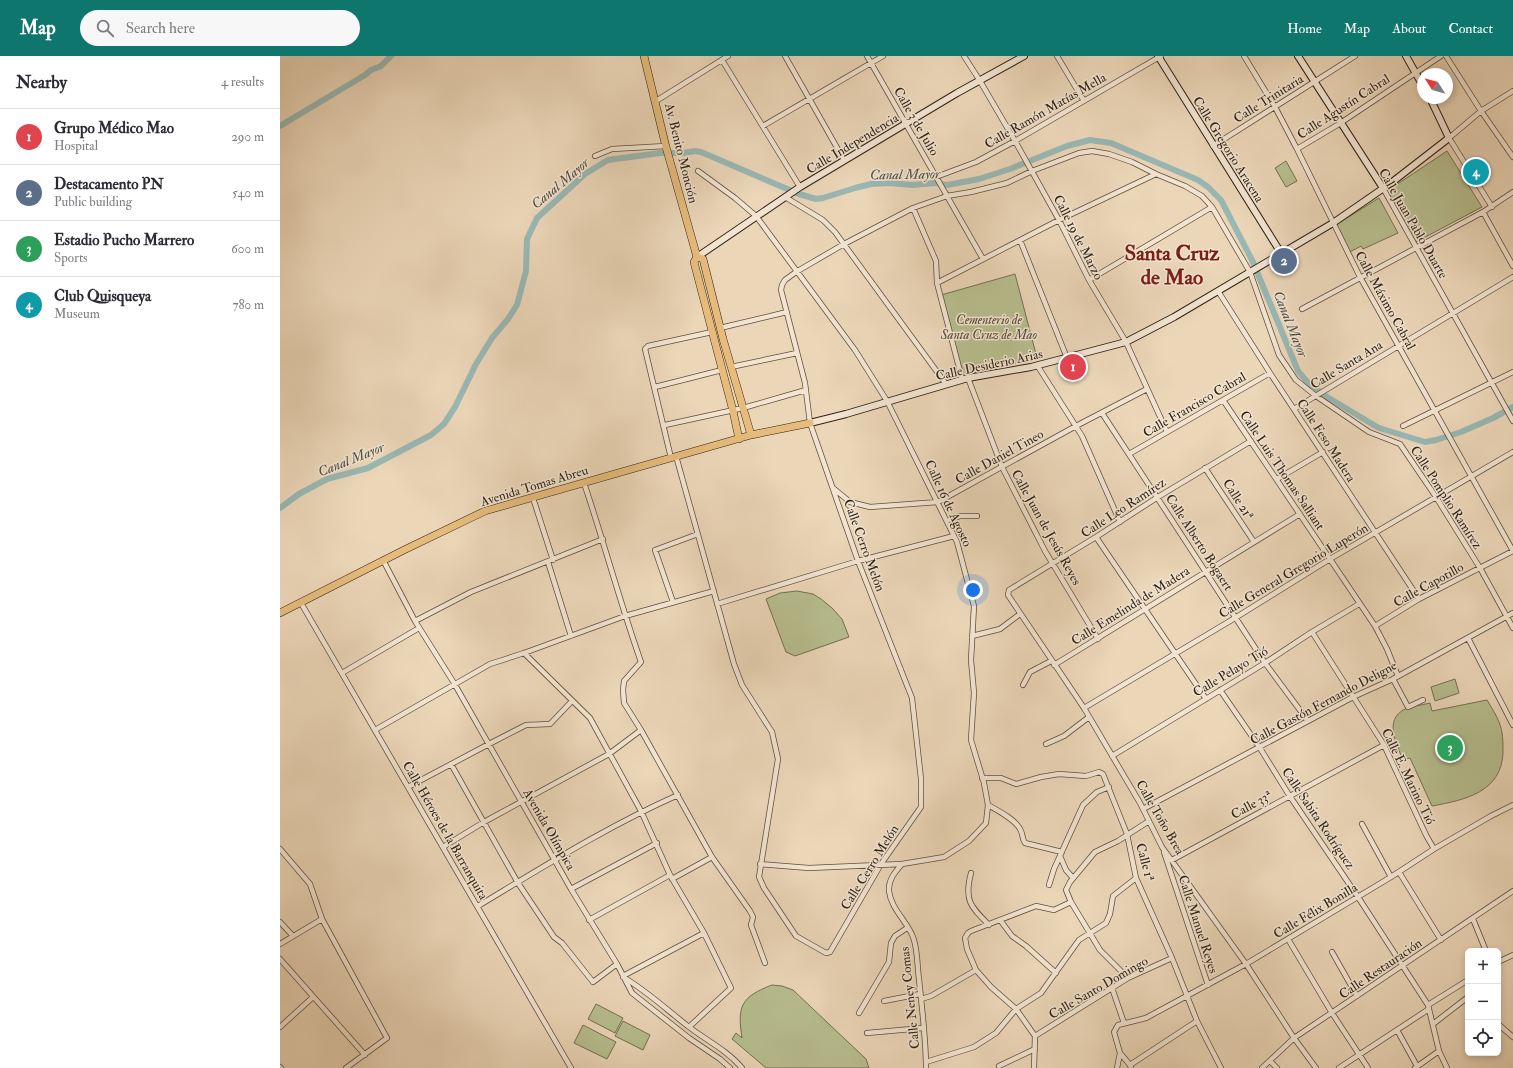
<!DOCTYPE html>
<html lang="en">
<head>
<meta charset="utf-8">
<style>
	body { margin:0; font-family:"IM FELL Double Pica",serif; background:#f7f7f7; color:#2b2b33 }
	.controls { position:absolute; right:12px; bottom:12px; display:grid; overflow:hidden; border-radius:6px; box-shadow:0 2px 6px #0003 }
	.controls button { width:36px; height:36px; display:grid; place-items:center; padding:0; border:0; border-bottom:1px solid #e1e1e2; background:#fff; color:#2b2b33; font:20px sans-serif }
	.compass { position:absolute; left:1137px; top:12px; width:36px; height:36px; border-radius:50%; background:#fff; box-shadow:0 2px 6px #0003; rotate:307deg }
	.you { position:absolute; left:693px; top:534px; width:14px; height:14px; margin:-10px; border:3px solid #fff; border-radius:50%; background:#1a73e8; box-shadow:0 0 0 6px #1a73e833 }
	.badge { display:grid; place-items:center; width:26px; height:26px; border-radius:50%; background:#0f766e; color:#fff; font-size:13px; font-weight:700 }
	.pin { position:absolute; translate:-50% -50%; border:2px solid #fff; box-shadow:0 1px 4px #0006 }
	.list { margin:0; padding:0; list-style:none }
	h2 { display:flex; justify-content:space-between; align-items:center; height:52px; margin:0; padding:0 16px; font-size:17px }
	h2 small { font-size:13px; font-weight:400; color:#7c7c81 }
	.list li { display:grid; grid-template-columns:26px 1fr auto; gap:12px; align-items:center; box-sizing:border-box; height:56px; padding:0 16px; border-top:1px solid #e1e1e2 }
	.list b { display:block; font-size:15px; white-space:nowrap }
	.list p { margin:0; font-size:13px; white-space:nowrap; color:#7c7c81 }
	.list em { font-size:13px; font-style:normal; color:#7c7c81 }
	.icon { flex:none; width:22px; height:22px; fill:none; stroke:currentColor; stroke-width:2; stroke-linecap:round; stroke-linejoin:round }
	.map { position:relative; flex:none; width:1233px; height:1012px; overflow:hidden }
	header { display:flex; align-items:center; gap:24px; box-sizing:border-box; height:56px; padding:0 20px; background:#0f766e; color:#fff }
	header strong { font-size:19px }
	nav { display:flex; gap:22px; margin-inline-start:auto; font-size:14px }
	.search { width:280px; height:36px; background:#f7f7f7; display:flex; align-items:center; gap:10px; box-sizing:border-box; padding:0 14px; border-radius:22px; color:#7c7c81; font-size:15px }
	main { display:flex }
	aside { flex:1; background:#fff }
	.map>svg:first-child { display:block }
</style>
</head>
<body>
<header>
<strong>Map</strong>
<div class="search"><svg class="icon" aria-label="search" viewBox="0 0 24 24"><circle cx="10" cy="10" r="6"/><path d="M15 15l6 6"/></svg>Search here</div>
<nav><a>Home</a><a>Map</a><a>About</a><a>Contact</a></nav>
</header>
<main>
<aside>
<h2>Nearby<small>4 results</small></h2>
<ul class="list">
<li><span class="badge" style="background:#e0444e">1</span><div><b>Grupo Médico Mao</b><p>Hospital</p></div><em>290 m</em></li>
<li><span class="badge" style="background:#5c6f8a">2</span><div><b>Destacamento PN</b><p>Public building</p></div><em>540 m</em></li>
<li><span class="badge" style="background:#2e9e5b">3</span><div><b>Estadio Pucho Marrero</b><p>Sports</p></div><em>600 m</em></li>
<li><span class="badge" style="background:#0f9aa8">4</span><div><b>Club Quisqueya</b><p>Museum</p></div><em>780 m</em></li>
</ul>
</aside>
<div class="map">
<svg width="1233" height="1012" viewBox="0 0 1233 1012">
	<rect width="100%" height="100%" fill="#ebd6b8"/>
	<filter id="stains"><feTurbulence type="fractalNoise" baseFrequency=".005" numOctaves="4"/><feColorMatrix values="0 0 0 0 .2 0 0 0 0 .09 0 0 0 0 .02 0 0 0 .5 -.17"/></filter>
	<radialGradient id="worn" r=".72"><stop offset=".6" stop-color="#630" stop-opacity="0"/><stop offset="1" stop-color="#630" stop-opacity=".3"/></radialGradient>
	<path fill="#b7be8f" stroke="#737052" d="M1167 95 1202 151 1134 187 1107 135Z
		M1006 105 1017 125 1006 131 995 112Z
		M1099 142 1118 177 1083 193 1081 190 1068 197 1054 170Z
		M735 218 757 302 683 320 661 239Z
		M517 535 533 538 541 543 552 552 562 563 569 581 515 600 506 596 486 543 500 537Z
		M1175 623 1179 637 1155 645 1151 631Z
		M1207 644C1211 651 1216 658 1219 666 1223 676 1223 685 1223 696 1222 736 1185 744 1152 750L1130 702 1123 704C1117 689 1103 664 1125 653 1132 650 1142 649 1150 647L1152 655Z
		M492 929 502 930 513 934 586 1003 589 1012H486L452 983 456 977 462 982C457 950 461 941 492 929Z
		M316 948 343 962 335 977 308 963Z
		M343 965 370 979 363 994 335 980Z
		M303 969 336 986 327 1003 294 987Z"/>
	<g fill="none" stroke-linecap="round" stroke-linejoin="round">
		<path stroke="#99b8b4" stroke-width="6" d="M0 70 85 19 91 14 101 10 111 0
			M0 452 19 438 47 423 88 412 151 379 164 368 175 351 196 308 212 282 228 263 237 249 246 215 247 183 257 162 305 118 328 104 380 97H403L415 95 421 96 519 138 536 143 543 142 575 132 591 128 610 127 632 129 655 127 667 129 699 123 730 113 787 90 810 84 831 87 918 124 928 131 941 144 973 206 1018 315 1029 328 1047 341 1099 372 1145 386 1156 384 1181 376 1213 362 1233 351"/>
		<defs>
			<path id="street" d="M505 0 564 104
				M587 0 703 203
				M684 0 700 25 735 85 779 164 809 224 846 286 887 376
				M777 0 804 45
				M964 0 995 51 1017 93 1080 221 1233 495
				M1166 0 1201 55 1233 101
				M442 4 520 131
				M376 45 448 0
				M483 70 603 0
				M933 90 1075 0
				M1017 93 1059 68 1161 0
				M315 100 332 93 386 90
				M418 115 455 142 476 160 575 294 607 345 677 486 694 550 691 604 694 637 691 684 704 727 708 749 706 767 689 785 664 801 622 808 529 812 480 808
				M656 121 696 106 735 85 881 0
				M1103 132 1233 365
				M505 141 543 164 555 176 666 328
				M1212 151 1169 82 1201 55 1233 35
				M633 152 656 205 657 227 682 323
				M1203 156 1233 210
				M740 184 787 302
				M809 224 932 151
				M657 227 779 164 876 118
				M938 235 990 317 1139 543
				M1022 253 1203 156 1233 136
				M440 272 507 256
				M757 309 802 380 840 466
				M451 311 517 297
				M688 322 722 411 765 495 818 583
				M375 331 442 314
				M943 344 1095 570 1107 593 1118 620
				M1014 353 1233 221
				M822 357 985 607 1028 665
				M385 369 463 352 526 334
				M1123 370 1233 316
				M971 385 878 441 816 481 729 534 728 539 804 652 860 747 882 791 966 908 1014 982 1036 1012
				M849 398 990 317
				M396 400 454 608 462 629 492 676 498 703 479 821 484 832 516 880 546 897 550 896 601 808 641 751V723L632 642 578 505 530 367 525 327 501 234 502 229 505 224 516 216 564 188 633 152 667 140 691 136 727 127 752 115 799 97 812 95 829 98 852 106 876 118 905 130 922 140 932 151 970 216 999 299 1016 324 1036 340 1089 376 1120 388 1156 441 1200 512 1233 572
				M391 402 365 293 368 290 432 276
				M925 412 974 486
				M997 423 1043 396
				M304 427C324 486 340 547 361 606L344 625 343 634 344 647 361 674 432 801 470 855 473 861 471 869 485 907
				M553 432 570 446 590 451 658 446 796 370 867 333
				M253 442 273 504
				M667 465 680 460H697
				M816 481 926 643
				M103 504 135 565 174 627 291 833 337 908 352 937 409 982 440 1003 450 1012
				M268 506 291 580
				M393 546 375 494 418 478
				M21 547 291 1012
				M437 548 578 505 674 480
				M135 565 191 536 323 483
				M1095 570 1139 543 1233 495
				M1032 576 1104 689 1146 779 1154 793
				M692 580 720 573 740 558
				M1188 582 1233 669
				M244 597 310 662 361 755 390 819 424 877 451 932 409 971
				M774 609 1020 458
				M62 617 139 572
				M1113 623 1128 651 1143 644
				M743 629 750 616 771 605
				M940 634 980 692 1009 739 1078 841 1148 949 1159 995 1167 1012
				M804 652 955 562 1050 503 1233 396
				M95 674 210 608 244 597 345 560 434 535
				M766 688 784 680 809 661
				M832 700 985 607 1032 576 1079 548
				M171 708 238 827 274 881 282 887 313 926 337 908
				M702 722H721L736 728 761 721 779 718 806 720 819 716 823 718 847 778 856 822 892 902 917 965 941 1012
				M128 731 209 688 246 669 270 668 292 645
				M708 749C717 754 737 764 741 775 743 779 742 783 745 787L782 796
				M863 753 1073 641 1113 623 1233 557
				M1082 768 1111 821
				M163 791 204 766 329 698 361 674
				M0 793 30 828 42 863 107 982 66 1012
				M884 796 928 929
				M780 800 786 814 793 822
				M892 804 1104 689
				M622 808C615 816 608 824 609 835 611 853 627 865 633 881 638 894 637 910 639 923 642 953 646 983 646 1012
				M1119 816 1161 884
				M691 817C684 844 690 850 709 869
				M392 823 432 801
				M769 829 774 813 803 749 817 736 829 731
				M291 833 377 787
				M198 850C263 811 328 770 398 739
				M1193 863 1206 895
				M309 864 390 819
				M720 864 732 880 746 890 776 917
				M0 866 13 880
				M1008 883 1052 957 1088 1012
				M0 888 42 863
				M1052 896 1077 940
				M0 903 85 999
				M1218 906 1233 899
				M343 920 424 877
				M343 921C367 935 387 954 409 971 426 984 448 995 462 1012
				M848 922 820 894 791 846 786 834 790 826 815 796 838 785 869 765
				M832 932 844 967
				M641 943 651 940 696 914
				M604 945 640 938
				M1148 949 1188 924
				M579 957 609 906 611 887 615 880 627 872
				M1153 968 1188 941
				M1218 968 1233 981
				M0 971 33 941
				M1117 974 1137 1010
				M587 977 643 972
				M755 980 848 922 892 902
				M990 1005 997 1012
				M646 1006 694 991 716 977 736 953 761 937 799 884 826 867 830 858 833 840 856 822
				M850 1009 917 965
				M719 1010 755 993
				M0 1011 1 1012
				M754 1012 755 980 736 953 711 931 696 914 687 893 685 882 688 877 691 875 756 850 774 854 791 846
				M837 1012 840 997
				M851 1012 850 1009 840 997 834 976 838 969 866 962 966 908 1111 821 1154 793 1211 760 1233 749
				M982 1012 1014 982 1233 835
				M1059 1012 1149 953
				M1135 1012 1159 995"/>
			<path id="secondary" d="M878 0 1001 197
				M1018 0 1103 132
				M1126 0 1143 30
				M417 201 520 131 677 37 744 0
				M530 367 566 358 688 322 751 311 846 286 894 261 1053 167 1111 127 1169 82 1150 42"/>
			<path id="primary" d="M364 0 386 91 417 201 414 206 453 355 459 383
				M417 201 423 203 443 283 471 379
				M0 557 124 494 205 455 471 379 530 367"/>
		</defs>
		<use href="#street" stroke="#5e4f3d" stroke-width="6"/>
		<use href="#secondary" stroke="#2f2214" stroke-width="8"/>
		<use href="#primary" stroke="#2f2214" stroke-width="8"/>
		<use href="#street" stroke="#f2e4d1" stroke-width="4.5"/>
		<use href="#secondary" stroke="#f2e4d1" stroke-width="6"/>
		<use href="#primary" stroke="#e6bb7c" stroke-width="7"/>
	</g>
	<g text-anchor="middle" stroke-width="3" stroke-linejoin="round" paint-order="stroke">
		<g font-size="13" fill="#2f2214" stroke="#f2e4d1">
			<text transform="translate(988 42) rotate(-32)" y="5">Calle Trinitaria</text>
			<text transform="translate(1063 50) rotate(-33)" y="5">Calle Agustín Cabral</text>
			<text transform="translate(765 54) rotate(-30)" y="5">Calle Ramón Matías Mella</text>
			<text transform="translate(637 65) rotate(60)" y="5">Calle 3 de Julio</text>
			<text transform="translate(572 87) rotate(-31)" y="5">Calle Independencia</text>
			<text transform="translate(949 93) rotate(58)" y="5">Calle Gregorio Aracena</text>
			<text transform="translate(402 97) rotate(76)" y="5">Av. Benito Monción</text>
			<text transform="translate(1134 167) rotate(60)" y="5">Calle Juan Pablo Duarte</text>
			<text transform="translate(799 181) rotate(63)" y="5">Calle 19 de Marzo</text>
			<text transform="translate(1106 244) rotate(61)" y="5">Calle Máximo Cabral</text>
			<text transform="translate(709 308) rotate(-12)" y="5">Calle Desiderio Arias</text>
			<text transform="translate(1066 308) rotate(-31)" y="5">Calle Santa Ana</text>
			<text transform="translate(914 348) rotate(-30)" y="5">Calle Francisco Cabral</text>
			<text transform="translate(1047 384) rotate(57)" y="5">Calle Feso Madera</text>
			<text transform="translate(719 400) rotate(-29)" y="5">Calle Daniel Tineo</text>
			<text transform="translate(1003 414) rotate(56)" y="5">Calle Luis Thomas Salliant</text>
			<text transform="translate(254 429) rotate(-17)" y="5">Avenida Tomas Abreu</text>
			<text transform="translate(1167 441) rotate(57)" y="5">Calle Pomplio Ramírez</text>
			<text transform="translate(959 443) rotate(57)" y="5">Calle 21ª</text>
			<text transform="translate(669 447) rotate(65)" y="5">Calle 16 de Agosto</text>
			<text transform="translate(843 451) rotate(-33)" y="5">Calle Leo Ramírez</text>
			<text transform="translate(767 471) rotate(61)" y="5">Calle Juan de Jesús Reyes</text>
			<text transform="translate(920 486) rotate(57)" y="5">Calle Alberto Bogaert</text>
			<text transform="translate(585 489) rotate(70)" y="5">Calle Cerro Melón</text>
			<text transform="translate(1013 514) rotate(-31)" y="5">Calle General Gregorio Luperón</text>
			<text transform="translate(1148 528) rotate(-29)" y="5">Calle Capotillo</text>
			<text transform="translate(850 549) rotate(-32)" y="5">Calle Emelinda de Madera</text>
			<text transform="translate(950 615) rotate(-31)" y="5">Calle Pelayo Tió</text>
			<text transform="translate(1043 646) rotate(-28)" y="5">Calle Gastón Fernando Deligne</text>
			<text transform="translate(1129 720) rotate(64)" y="5">Calle E. Marino Tió</text>
			<text transform="translate(971 748) rotate(-29)" y="5">Calle 33ª</text>
			<text transform="translate(881 761) rotate(60)" y="5">Calle Toño Brea</text>
			<text transform="translate(1039 762) rotate(56)" y="5">Calle Sabita Rodríguez</text>
			<text transform="translate(270 773) rotate(60)" y="5">Avenida Olímpica</text>
			<text transform="translate(166 774) rotate(60)" y="5">Calle Héroes de la Barranquita</text>
			<text transform="translate(866 806) rotate(75)" y="5">Calle 1ª</text>
			<text transform="translate(589 811) rotate(-58)" y="5">Calle Cerro Melón</text>
			<text transform="translate(1035 854) rotate(-31)" y="5">Calle Félix Bonilla</text>
			<text transform="translate(919 868) rotate(72)" y="5">Calle Manuel Reyes</text>
			<text transform="translate(1100 912) rotate(-34)" y="5">Calle Restauración</text>
			<text transform="translate(818 931) rotate(-30)" y="5">Calle Santo Domingo</text>
			<text transform="translate(629 942) rotate(-96)" y="5">Calle Neney Comas</text>
		</g>
		<g font-size="13" font-style="italic" fill="#514933" stroke="#f2e4d1">
			<text x="709" y="268">Cementerio de<tspan x="709" dy="15">Santa Cruz de Mao</tspan></text>
		</g>
		<g font-size="14" font-style="italic" fill="#4f4f44" stroke="#f2e4d1">
			<text transform="translate(625 118) rotate(-1)" y="5">Canal Mayor</text>
			<text transform="translate(280 127) rotate(-40)" y="5">Canal Mayor</text>
			<text transform="translate(1011 268) rotate(68)" y="5">Canal Mayor</text>
			<text transform="translate(71 403) rotate(-22)" y="5">Canal Mayor</text>
		</g>
		<g font-size="21" font-weight="bold" fill="#7a1f14" stroke="#f2e4d1">
			<text x="892" y="204">Santa Cruz<tspan x="892" dy="24">de Mao</tspan></text>
		</g>
	</g>
	<rect width="100%" height="100%" filter="url(#stains)"/>
	<rect width="100%" height="100%" fill="url(#worn)"/>
</svg>
<div class="controls">
<button>+</button>
<button>−</button>
<button><svg class="icon" aria-label="locate" viewBox="0 0 24 24"><circle cx="12" cy="12" r="6"/><path d="M12 2v4M12 18v4M2 12h4M18 12h4"/></svg></button>
</div>
<svg class="compass" viewBox="-18 -18 36 36"><path d="M0-13l5 13h-10z" fill="#e53935"/><path d="M0 13l5-13h-10z" fill="#7c7c81"/></svg>
<div class="you"></div>
<div class="pin badge" style="left:793px;top:311px;background:#e0444e">1</div>
<div class="pin badge" style="left:1004px;top:205px;background:#5c6f8a">2</div>
<div class="pin badge" style="left:1170px;top:692px;background:#2e9e5b">3</div>
<div class="pin badge" style="left:1196px;top:116px;background:#0f9aa8">4</div>
</div>
</main>
</body>
</html>
